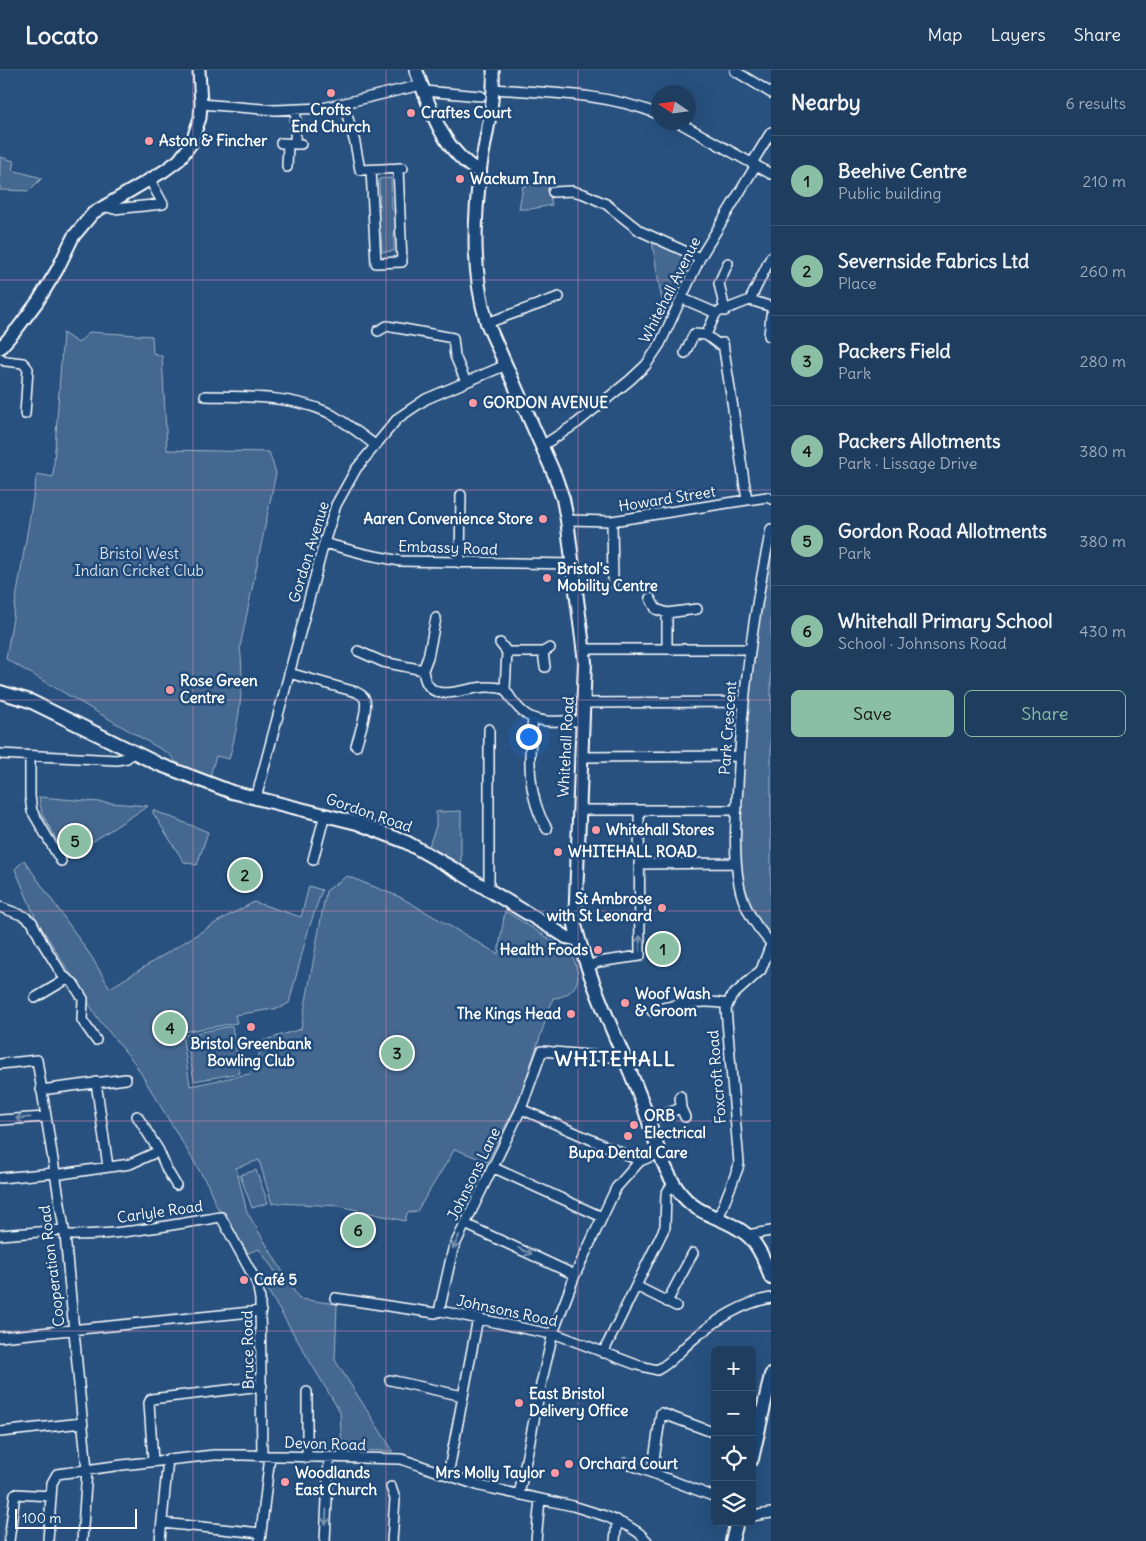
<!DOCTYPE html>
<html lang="en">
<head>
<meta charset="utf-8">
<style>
	body { margin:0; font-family:Delius,sans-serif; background:#2b4868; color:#f1f3f6 }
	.controls { position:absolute; right:15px; bottom:15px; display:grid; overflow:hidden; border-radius:8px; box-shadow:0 5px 20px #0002 }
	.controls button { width:45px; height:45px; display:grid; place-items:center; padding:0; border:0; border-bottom:1px solid #3c5674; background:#1e3d5f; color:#f1f3f6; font:25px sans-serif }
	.compass { position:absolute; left:651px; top:15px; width:45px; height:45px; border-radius:50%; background:#1e3d5f; box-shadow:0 5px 20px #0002; rotate:283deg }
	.scale { position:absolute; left:15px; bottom:12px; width:122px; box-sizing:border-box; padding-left:5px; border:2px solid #fff; border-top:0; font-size:14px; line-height:18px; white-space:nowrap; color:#fff; -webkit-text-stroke:4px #1f4a7a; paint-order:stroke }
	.you { position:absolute; left:528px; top:666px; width:18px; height:18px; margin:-12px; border:4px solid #fff; border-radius:50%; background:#1a73e8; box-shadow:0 0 0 8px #1a73e833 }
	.badge { display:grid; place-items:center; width:32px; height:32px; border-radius:50%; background:#8abfa5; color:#111; font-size:16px; font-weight:700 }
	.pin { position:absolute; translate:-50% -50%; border:2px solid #fff; box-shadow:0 1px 5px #0006 }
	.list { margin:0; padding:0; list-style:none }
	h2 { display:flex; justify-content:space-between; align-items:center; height:65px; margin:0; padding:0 20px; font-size:21px }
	h2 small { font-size:16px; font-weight:400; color:#a1aebd }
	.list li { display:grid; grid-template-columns:32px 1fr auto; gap:15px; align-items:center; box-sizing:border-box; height:90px; padding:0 20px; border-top:1px solid #3c5674 }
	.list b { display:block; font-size:19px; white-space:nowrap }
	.list p { margin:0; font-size:16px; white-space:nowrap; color:#a1aebd }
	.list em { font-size:16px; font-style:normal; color:#a1aebd }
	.actions { display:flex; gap:10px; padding:15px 20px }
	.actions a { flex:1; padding:11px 0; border:1px solid #8abfa5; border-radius:8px; text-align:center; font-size:18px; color:#8abfa5 }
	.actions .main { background:#8abfa5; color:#111 }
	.icon { flex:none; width:28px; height:28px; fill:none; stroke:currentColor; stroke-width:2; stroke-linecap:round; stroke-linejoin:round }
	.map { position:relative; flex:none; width:771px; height:1471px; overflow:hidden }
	header { display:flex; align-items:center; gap:30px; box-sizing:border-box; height:70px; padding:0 25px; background:#1e3d5f; border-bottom:1px solid #3c5674 }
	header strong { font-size:24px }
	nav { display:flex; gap:28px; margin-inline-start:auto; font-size:18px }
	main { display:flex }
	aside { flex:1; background:#1e3d5f }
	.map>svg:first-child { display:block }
</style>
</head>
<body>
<header>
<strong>Locato</strong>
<nav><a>Map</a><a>Layers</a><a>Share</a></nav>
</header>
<main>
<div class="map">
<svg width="771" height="1471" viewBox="0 0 771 1471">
	<rect width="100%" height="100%" fill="#28517f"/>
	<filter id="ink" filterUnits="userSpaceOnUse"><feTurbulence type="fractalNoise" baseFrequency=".02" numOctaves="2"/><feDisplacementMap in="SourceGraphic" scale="10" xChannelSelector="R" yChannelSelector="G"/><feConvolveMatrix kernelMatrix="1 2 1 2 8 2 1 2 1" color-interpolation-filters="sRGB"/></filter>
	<g filter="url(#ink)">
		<path fill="#446890" stroke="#a2b4c8" d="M0 87 14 91 12 100 42 108 29 121 0 120Z
			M391 108 392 139 396 142V159L394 163V181L382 182 381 163 378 160 377 142 380 139 379 109Z
			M547 113 552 135 531 139H519L523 116Z
			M652 171 686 184 690 193 667 245 661 226Z
			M90 262 152 266 153 283 162 286 167 380 269 382 276 403 240 577C245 613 239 653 229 689L216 686 210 706 178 694 169 684 6 589 37 404 53 407 63 263 78 273Z
			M771 475V866L762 855 752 838 744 814 739 783 743 679 753 579Z
			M39 727 148 736 67 788 42 744Z
			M153 740 208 762 197 795 184 792 153 743Z
			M461 741V795L429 776 436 756V742Z
			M24 790 91 886 110 918 222 849 254 832 301 847 309 816 322 820 308 861 289 933 280 938 235 945 237 953 182 962 190 1016 249 1004 259 993V972L301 959 326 821 347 806 400 827 498 884 505 841 572 883C574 891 578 900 578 907 577 920 564 928 553 928L519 1030 487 1092 455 1079 417 1141 407 1143 405 1151 340 1136 277 1133 272 1134 259 1090 236 1098 247 1142 299 1229 337 1234 335 1290 393 1381 342 1380 340 1342 267 1219 279 1207 259 1179 248 1183 216 1135 208 1115 134 992 99 950 36 849 15 799Z
			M232 956 240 1003 194 1011 186 965Z
			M256 1100 268 1133 252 1138 240 1105Z"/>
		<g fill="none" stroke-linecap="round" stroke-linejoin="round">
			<defs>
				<path id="minor" d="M735 1 771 23
					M494 19C549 23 606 23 658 44
					M424 21 481 26
					M201 34 275 40 323 38 421 15
					M344 34 355 73 360 100 403 98
					M678 52 771 104
					M281 73 301 74
					M295 74 296 40
					M752 93 771 62
					M287 97 288 74
					M371 100 376 193 402 192 398 98
					M553 122 572 121 584 124 606 134 640 161 700 188
					M104 136 114 139 163 134 150 110
					M681 228 716 243 750 230 769 236 771 238
					M750 230 771 187
					M725 241 719 213 728 193
					M487 253 559 227
					M378 261 387 256 453 268 455 286 466 312
					M706 265 718 274 723 273 747 430
					M769 266 771 245
					M685 283 694 264 706 265 716 243
					M0 288 5 291 23 293 28 299 25 344
					M205 326C246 327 289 325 327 342 344 351 359 363 375 375
					M542 376 577 353 630 310 646 295 660 274 700 188 756 95
					M567 450 612 451 747 430 767 427 771 429
					M612 451 613 513
					M771 459C753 545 742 626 738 715 736 747 733 782 739 814 743 837 755 856 771 873
					M324 473 365 484 400 491 573 494
					M460 493 461 425
					M650 528 656 539 667 543 697 539
					M500 573 507 582 505 619
					M584 579H749
					M667 579V543
					M358 581 383 592 423 600C427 634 455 621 477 618 487 616 496 617 505 619 528 659 543 650 583 651
					M507 582H543L550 578
					M543 582 545 597
					M423 600 428 587 436 548
					M289 603 356 622C360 624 364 626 365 630 368 640 359 665 356 676
					M584 633 743 632
					M533 650C528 686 527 727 547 759
					M0 684 117 690 127 688 133 682
					M30 686V726L32 741 61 791
					M581 687 739 686
					M256 728 324 473 336 435 356 399 398 348 426 329 506 295
					M579 740H737
					M313 790 325 744
					M639 794 736 793
					M489 820V659
					M0 837 24 846 32 852 42 872 63 906 73 913 83 929 82 950 96 970
					M588 897 598 892 640 886 639 740
					M35 928 67 909
					M652 941C676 934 702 929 727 934
					M0 994 37 990 65 1165 87 1400 82 1471
					M96 1012 108 1097
					M41 1020 126 1009
					M680 1026 681 1038 685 1047
					M521 1039 640 1091 660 1083
					M137 1046 159 1081 167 1100 176 1115
					M0 1050 45 1047
					M649 1050 681 1038
					M492 1097 602 1147
					M54 1105 130 1094 159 1081
					M0 1108 54 1103
					M718 1149 738 1098 739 1093 726 939 731 927 761 900 771 874
					M465 1154 575 1205
					M0 1165 64 1160
					M65 1165C117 1166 170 1155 221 1147L257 1213 260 1229 262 1385
					M747 1165 771 1161
					M636 1216 676 1236
					M335 1228 435 1243 441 1241 546 1263H553L637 1295 657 1300C670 1294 679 1282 690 1272 713 1252 740 1233 771 1228
					M667 1232 693 1183
					M441 1241 440 1237 453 1179 521 1039 542 981 611 987 623 983
					M0 1267 261 1241
					M603 1283 665 1157 666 1124 669 1119 674 1115
					M390 1310 463 1326
					M0 1362 82 1353
					M307 1388V1322
					M153 1391 149 1333 151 1329 262 1316
					M626 1393 715 1427
					M652 1403 661 1343 715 1363
					M448 1405 478 1248
					M391 1417 395 1429 392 1471
					M519 1425 542 1310 553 1263 575 1205 616 1118 640 1091
					M752 1446 771 1443
					M162 1453 261 1463
					M9 1471 15 1424 51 1426
					M48 1471 52 1413 57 1404 122 1395 214 1385H242L401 1389 480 1416 573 1436 605 1446 628 1456 639 1463 647 1471
					M160 1471 168 1389
					M260 1471 270 1386
					M325 1471 329 1388
					M536 1471 540 1429
					M615 1471 617 1450"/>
				<path id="tertiary" d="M480 102C485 68 495 35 493 0
					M0 278 17 259 38 231 57 200 73 167 93 143 164 101 179 90 191 74 200 48 201 34 199 0"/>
				<path id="secondary" d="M416 0C430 38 442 81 480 102 474 153 472 203 487 253L555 406 563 429 567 450 585 592 575 855C589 913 619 972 641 1029 652 1058 660 1095 678 1120 699 1149 724 1145 747 1165 759 1175 766 1193 771 1208
					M0 622 30 631 158 694 232 722 357 753 406 772 459 802 555 860 566 867 579 870
					M752 1389 771 1305
					M732 1471 737 1452"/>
			</defs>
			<use href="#minor" stroke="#fff" stroke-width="12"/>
			<use href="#tertiary" stroke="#fff" stroke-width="15"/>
			<use href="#secondary" stroke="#fff" stroke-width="16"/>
			<use href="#minor" stroke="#1f4a7a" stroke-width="9"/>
			<use href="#tertiary" stroke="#1f4a7a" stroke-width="11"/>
			<use href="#secondary" stroke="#1f4a7a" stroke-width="12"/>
		</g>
		<defs><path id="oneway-shaft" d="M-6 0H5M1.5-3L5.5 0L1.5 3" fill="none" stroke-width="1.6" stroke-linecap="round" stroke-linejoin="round" transform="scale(1.25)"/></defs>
		<g stroke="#7992af">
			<use href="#oneway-shaft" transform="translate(640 873) rotate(-90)"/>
			<use href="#oneway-shaft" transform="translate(23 1048) rotate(175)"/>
			<use href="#oneway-shaft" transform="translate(456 1172) rotate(115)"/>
			<use href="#oneway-shaft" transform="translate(525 1181) rotate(25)"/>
			<use href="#oneway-shaft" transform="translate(326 1447) rotate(93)"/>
		</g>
	</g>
	<path fill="none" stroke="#e08cad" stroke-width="1" stroke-opacity="0.55" d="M193 0V1471M386 0V1471M578 0V1471M0 210H771M0 420H771M0 630H771M0 841H771M0 1051H771M0 1261H771"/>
	<g fill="#ff9aa2" stroke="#1f4a7a" stroke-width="2">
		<circle cx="331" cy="23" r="5"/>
		<circle cx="411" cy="43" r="5"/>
		<circle cx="149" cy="71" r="5"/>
		<circle cx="460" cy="109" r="5"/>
		<circle cx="473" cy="333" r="5"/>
		<circle cx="543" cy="449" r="5"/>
		<circle cx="547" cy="508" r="5"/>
		<circle cx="170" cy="620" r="5"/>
		<circle cx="596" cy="760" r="5"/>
		<circle cx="558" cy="782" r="5"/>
		<circle cx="662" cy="838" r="5"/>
		<circle cx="598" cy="880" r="5"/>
		<circle cx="625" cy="933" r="5"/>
		<circle cx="571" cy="944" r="5"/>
		<circle cx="251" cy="957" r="5"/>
		<circle cx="634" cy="1055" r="5"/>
		<circle cx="628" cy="1066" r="5"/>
		<circle cx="244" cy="1210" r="5"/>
		<circle cx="519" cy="1333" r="5"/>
		<circle cx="569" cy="1394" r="5"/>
		<circle cx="555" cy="1403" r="5"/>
		<circle cx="285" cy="1412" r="5"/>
	</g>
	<g text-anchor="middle" stroke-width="5" stroke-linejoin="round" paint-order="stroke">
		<g font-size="15" font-weight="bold" fill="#fff" stroke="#1f4a7a" text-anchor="start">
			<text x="331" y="45" text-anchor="middle">Crofts<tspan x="331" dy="17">End Church</tspan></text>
			<text x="421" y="48">Craftes Court</text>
			<text x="159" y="76">Aston &amp; Fincher</text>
			<text x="470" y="114">Wackum Inn</text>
			<text x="483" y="338">GORDON AVENUE</text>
			<text x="533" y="454" text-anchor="end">Aaren Convenience Store</text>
			<text x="557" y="504">Bristol's<tspan x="557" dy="17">Mobility Centre</tspan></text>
			<text x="180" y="616">Rose Green<tspan x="180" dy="17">Centre</tspan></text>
			<text x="606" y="765">Whitehall Stores</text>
			<text x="568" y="787">WHITEHALL ROAD</text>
			<text x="652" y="834" text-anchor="end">St Ambrose<tspan x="652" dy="17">with St Leonard</tspan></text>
			<text x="588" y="885" text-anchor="end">Health Foods</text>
			<text x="635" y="929">Woof Wash<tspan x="635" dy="17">&amp; Groom</tspan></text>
			<text x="561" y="949" text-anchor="end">The Kings Head</text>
			<text x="251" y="979" text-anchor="middle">Bristol Greenbank<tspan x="251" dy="17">Bowling Club</tspan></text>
			<text x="644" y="1051">ORB<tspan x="644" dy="17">Electrical</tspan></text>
			<text x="628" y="1088" text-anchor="middle">Bupa Dental Care</text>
			<text x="254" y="1215">Café 5</text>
			<text x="529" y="1329">East Bristol<tspan x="529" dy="17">Delivery Office</tspan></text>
			<text x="579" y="1399">Orchard Court</text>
			<text x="295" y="1408">Woodlands<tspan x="295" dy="17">East Church</tspan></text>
			<text x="545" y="1408" text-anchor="end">Mrs Molly Taylor</text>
		</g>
		<g font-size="15" fill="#fff" stroke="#1f4a7a">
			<text transform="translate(670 220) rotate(-63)" y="5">Whitehall Avenue</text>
			<text transform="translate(667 429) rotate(-9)" y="5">Howard Street</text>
			<text transform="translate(448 478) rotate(2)" y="5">Embassy Road</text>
			<text transform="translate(309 482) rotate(-73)" y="5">Gordon Avenue</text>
			<text transform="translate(728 658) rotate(-86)" y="5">Park Crescent</text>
			<text transform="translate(566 677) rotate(-87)" y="5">Whitehall Road</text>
			<text transform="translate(369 743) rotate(19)" y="5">Gordon Road</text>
			<text transform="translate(717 1007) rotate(-95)" y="5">Foxcroft Road</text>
			<text transform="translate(474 1104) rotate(-64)" y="5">Johnsons Lane</text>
			<text transform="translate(160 1142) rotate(-8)" y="5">Carlyle Road</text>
			<text transform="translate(52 1196) rotate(-97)" y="5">Cooperation Road</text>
			<text transform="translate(507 1241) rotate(12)" y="5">Johnsons Road</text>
			<text transform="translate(248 1280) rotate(-91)" y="5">Bruce Road</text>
			<text transform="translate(325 1374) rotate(2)" y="5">Devon Road</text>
		</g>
		<g font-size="15" fill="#dae1e9" stroke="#1f4a7a">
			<text x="139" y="489">Bristol West<tspan x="139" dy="17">Indian Cricket Club</tspan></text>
		</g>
		<g font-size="20" font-weight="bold" letter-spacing="1" fill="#fff" stroke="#1f4a7a">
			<text x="615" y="996">WHITEHALL</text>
		</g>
	</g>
</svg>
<div class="controls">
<button>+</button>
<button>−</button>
<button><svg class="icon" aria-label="locate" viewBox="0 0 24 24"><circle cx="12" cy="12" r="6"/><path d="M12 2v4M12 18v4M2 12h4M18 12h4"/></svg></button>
<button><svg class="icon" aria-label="layers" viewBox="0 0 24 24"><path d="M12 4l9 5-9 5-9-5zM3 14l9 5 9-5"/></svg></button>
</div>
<svg class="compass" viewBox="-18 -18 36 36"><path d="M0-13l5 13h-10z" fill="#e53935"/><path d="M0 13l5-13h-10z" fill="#a1aebd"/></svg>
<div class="scale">100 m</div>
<div class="you"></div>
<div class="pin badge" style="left:663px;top:879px">1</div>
<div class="pin badge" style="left:245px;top:805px">2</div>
<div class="pin badge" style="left:397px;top:983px">3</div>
<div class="pin badge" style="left:170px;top:958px">4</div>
<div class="pin badge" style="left:75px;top:771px">5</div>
<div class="pin badge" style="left:358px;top:1160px">6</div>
</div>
<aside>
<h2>Nearby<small>6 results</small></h2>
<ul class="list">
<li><span class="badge">1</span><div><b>Beehive Centre</b><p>Public building</p></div><em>210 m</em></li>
<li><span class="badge">2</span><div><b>Severnside Fabrics Ltd</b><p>Place</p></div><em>260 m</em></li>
<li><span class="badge">3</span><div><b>Packers Field</b><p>Park</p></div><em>280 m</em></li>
<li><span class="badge">4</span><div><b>Packers Allotments</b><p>Park · Lissage Drive</p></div><em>380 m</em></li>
<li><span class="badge">5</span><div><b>Gordon Road Allotments</b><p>Park</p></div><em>380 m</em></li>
<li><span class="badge">6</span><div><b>Whitehall Primary School</b><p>School · Johnsons Road</p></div><em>430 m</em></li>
</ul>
<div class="actions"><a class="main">Save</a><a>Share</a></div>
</aside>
</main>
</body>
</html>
